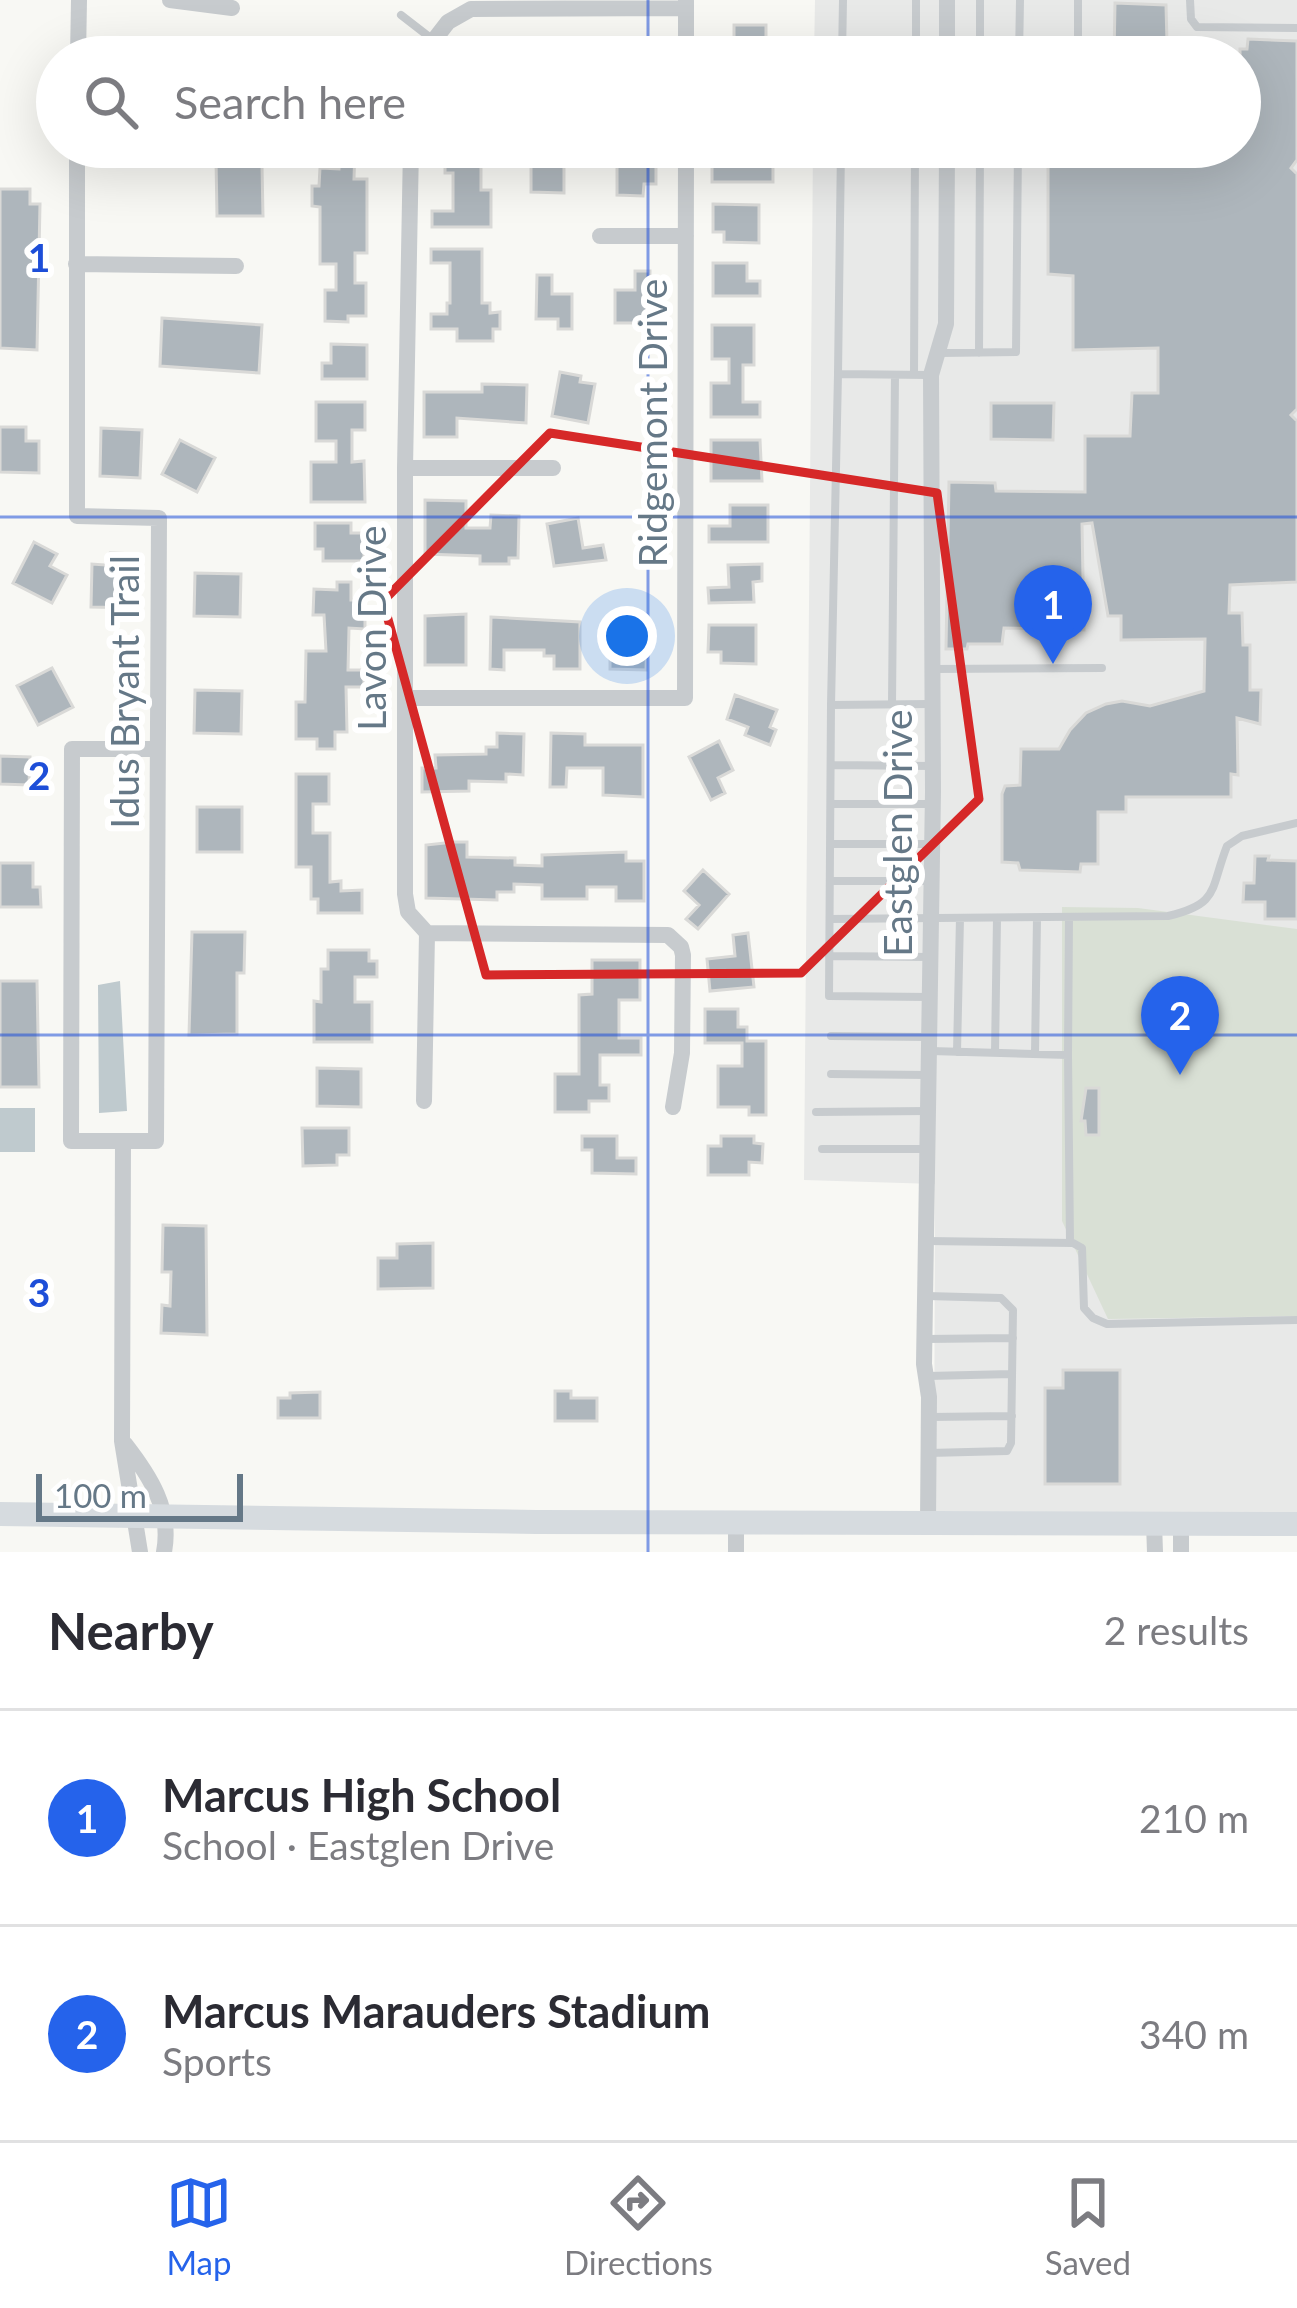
<!DOCTYPE html>
<html lang="en">
<head>
<meta charset="utf-8">
<style>
	body { margin:0; font-family:Lato,sans-serif; background:#f7f7f7; color:#2b2b33 }
	.scale { position:absolute; left:36px; bottom:30px; width:207px; box-sizing:border-box; padding-left:12px; border:6px solid #657887; border-top:0; font-size:33px; line-height:42px; white-space:nowrap; color:#657887; -webkit-text-stroke:9px #fff; paint-order:stroke }
	.you { position:absolute; left:627px; top:636px; width:42px; height:42px; margin:-30px; border:9px solid #fff; border-radius:50%; background:#1a73e8; box-shadow:0 0 0 18px #1a73e833 }
	.badge { display:grid; place-items:center; width:78px; height:78px; border-radius:50%; background:#2563eb; color:#fff; font-size:39px; font-weight:700 }
	.pin { position:absolute; translate:-50% -99px; filter:drop-shadow(0 3px 6px #0008) }
	.pin::after { content:''; position:absolute; top:63px; width:42px; height:36px; background:inherit; clip-path:polygon(0 0,100% 0,50% 100%) }
	.list { margin:0; padding:0; list-style:none }
	h2 { display:flex; justify-content:space-between; align-items:center; height:156px; margin:0; padding:0 48px; font-size:51px }
	h2 small { font-size:39px; font-weight:400; color:#7c7c81 }
	.list li { display:grid; grid-template-columns:78px 1fr auto; gap:36px; align-items:center; box-sizing:border-box; height:216px; padding:0 48px; border-top:3px solid #e1e1e2 }
	.list b { display:block; font-size:45px; white-space:nowrap }
	.list p { margin:0; font-size:39px; white-space:nowrap; color:#7c7c81 }
	.list em { font-size:39px; font-style:normal; color:#7c7c81 }
	.icon { flex:none; width:66px; height:66px; fill:none; stroke:currentColor; stroke-width:2; stroke-linecap:round; stroke-linejoin:round }
	.map { position:relative; flex:none; width:1297px; height:1552px; overflow:hidden }
	.search { position:absolute; background:#fff; box-shadow:0 12px 48px #0002; left:36px; right:36px; top:36px; height:132px; display:flex; align-items:center; gap:30px; box-sizing:border-box; padding:0 42px; border-radius:66px; color:#7c7c81; font-size:45px }
	.sheet { height:588px; background:#fff }
	nav { display:flex; justify-content:space-around; align-items:center; box-sizing:border-box; height:168px; border-top:3px solid #e1e1e2; background:#fff; font-size:33px; color:#7c7c81 }
	nav a { display:grid; justify-items:center; gap:6px }
	nav .on { color:#2563eb }
	.map>svg:first-child { display:block }
</style>
</head>
<body>
<div class="map">
<svg width="1297" height="1552" viewBox="0 0 1297 1552">
	<rect width="100%" height="100%" fill="#f8f8f4"/>
	<path fill="#e8e9e8" d="M815 0H1297V1514L934 1511 935 1184 804 1180 813 147H1240V57H814Z"/>
	<path fill="#d9e0d5" d="M1062 907 1138 908 1297 929V1316L1108 1319 1062 1221Z"/>
	<path fill="#bfcace" d="M120 981 127 1111 99 1113 98 985Z
		M0 1108H35V1152H0Z"/>
	<path fill="#aeb6bc" stroke="#d9d9d7" stroke-width="3" d="M1115 3 1166 5 1167 43H1186V57H1114Z
		M734 25H766V42H758L759 57H734Z
		M1248 39 1297 41V160L1291 168 1297 174V409L1291 415 1297 421V582L1230 585 1229 613H1242L1243 645H1250V690H1261L1260 724 1237 718 1238 775 1231 774V797H1126V812H1098V864H1081L1080 872 1020 870 1018 863 1002 862V794L1005 786 1020 785 1021 749H1059L1070 730 1086 713 1106 704 1122 701 1150 706 1204 691 1205 639 1121 640V616H1108L1092 523 1082 524 1084 630 1004 628 1002 644H968L967 649H946L949 482 995 483 996 491 1085 492V436H1130L1132 393H1158V348L1073 350V276L1048 274V147H1240V49H1247Z
		M612 40H640L639 57H611Z
		M537 41H569V57H537Z
		M325 44H360V57H325Z
		M340 147H355L354 179H367V253H355V283H366V316H348V322L325 321V290H336V264H320V207L312 206V186H319L320 168 339 169Z
		M432 147H481V190H491V227H432V211H453V173H445V163L432 162Z
		M561 147H583V161H564V193L531 192V159H561Z
		M617 147H656V184H644L643 196 617 195Z
		M734 147H773V182H712V166H734Z
		M216 159H255V166H262L263 216H217Z
		M0 189H30V204H40L37 350 0 348Z
		M713 204 759 205V243L724 242V232H713Z
		M431 249H482V303H490V313L500 312V329H493V341H457V329H431V314H447V303H450V263H431Z
		M713 263H747V281H760V296H713Z
		M635 271H650L649 323H615V290H635Z
		M537 275H552V294H572V329H558V319H536Z
		M162 318 262 325 259 373 160 366Z
		M712 325H754V365H743V402H760V417H711V383H729V359H712Z
		M331 344 367 345V379H322V363H331Z
		M560 372 581 376 580 382 595 384 588 423 552 416Z
		M482 384 527 385 526 423 457 418V437H424V392H482Z
		M316 402H365V430H352V462L364 461 365 502H311V462H336V441H316Z
		M991 403H1054L1053 440 991 439Z
		M0 427H26V441H39V473L0 472Z
		M101 428 142 430 140 478 100 476Z
		M180 440 215 458 197 492 162 474Z
		M711 440H760L762 481H711Z
		M425 500 466 501V528H490L491 515 519 516 518 558H509V564H480V556L425 554Z
		M730 505H768V542H709V526H730Z
		M578 518 583 548 603 545 606 560 554 566 547 524Z
		M315 523H351V533H364V561H323V549H315Z
		M34 542 57 554 50 566 67 575 52 603 13 583Z
		M110 553 139 554 137 608 91 607 92 564 105 565Z
		M762 564V581L753 582 754 602 709 603 708 588 729 587 728 565Z
		M195 573 241 574 240 617 194 616Z
		M337 582H351V600H365V629L349 628 348 670H364V687H346L347 732H335V749H317V739H296V702H305L306 651H326L324 615H313L314 589 337 590Z
		M466 614V665H425V616Z
		M491 617 580 622V669H554V656H544V650H504V670L490 669Z
		M709 625H756V664L721 663V652H708Z
		M617 628 647 629 646 670 610 669V640H617Z
		M52 668 73 707 38 725 17 686Z
		M195 690 242 691 241 734 194 733Z
		M735 695 777 710 770 727 776 730 770 745 745 735 748 727 727 719Z
		M497 733 524 734 523 775 506 774V782L469 781V791L422 792V768H436L435 755 486 754V747H497Z
		M551 733 585 734V745H643V797L603 795V768H567L566 787H550Z
		M719 741 733 770 718 778 725 793 711 800 689 757Z
		M0 756 30 757 29 785 0 784Z
		M296 774H329V804H313V833H330V882L341 881V891L362 890V913H318V899H311V867H296Z
		M197 807H242V852H197Z
		M454 842H467V857L515 858V865L542 866V855L626 852V861H644V901H616V887H587V899H542V885L514 884V892H497V900L426 898V845Z
		M1255 856H1269L1268 860 1297 861V919H1265V902H1243L1244 883H1254Z
		M0 863H33V887H40L41 907H0Z
		M703 870 729 894 698 929 686 919 699 905 684 891Z
		M192 932H245L244 973H237V1034L189 1035Z
		M748 933 754 987 710 991 707 959 735 956 733 935Z
		M328 950H369V961H377V977H355V1002H372V1042H314V1001L321 1002V969H328Z
		M592 960H640V1000H619V1038H641V1055H600V1085H609V1101H589V1112H555V1074H579V995L592 994Z
		M0 981H37L39 1087H0Z
		M705 1009H738V1027H747V1041H766V1115H749V1107H718V1066H742V1043H705Z
		M317 1068 361 1069V1107L317 1106Z
		M1086 1088H1099V1135H1086L1085 1121H1081Z
		M302 1128H349V1155H337V1165L303 1166Z
		M582 1136H617V1158H636V1174L592 1173V1150H582Z
		M721 1136H754V1143L763 1144 762 1163 749 1162V1175H708V1146H721Z
		M163 1225 206 1226 207 1335 161 1333 162 1305 170 1306 171 1272H162Z
		M433 1243V1288L378 1289V1258H397V1244Z
		M1063 1370H1120V1484H1045V1388H1063Z
		M555 1391H571V1398H597V1421H555Z
		M320 1392V1418H278V1398H290V1393Z"/>
	<g fill="none" stroke-linecap="round" stroke-linejoin="round">
		<path stroke="#c7cbce" stroke-width="8" d="M1190 0 1191 19 1197 27 1297 28
			M401 15 432 39
			M1078 49V0
			M842 57 843 0
			M916 57V0
			M980 57V0
			M1019 57 1020 0
			M841 147 838 374 928 375
			M940 353 1016 352 1018 147
			M979 353 980 147
			M914 375 915 147
			M933 669 1102 668
			M892 704 895 375
			M831 705 838 374
			M831 765 931 766
			M831 804H931
			M830 844H931
			M830 881H930
			M830 919 1168 916C1220 904 1210 889 1227 846L1242 836 1297 823
			M829 956 930 957
			M929 997 829 996 831 705 929 704
			M831 1036 928 1037
			M931 1051 1068 1055 1070 1242
			M957 1052 960 918
			M995 1053 997 918
			M1035 1054 1037 918
			M1068 1055 1069 917
			M831 1074 928 1075
			M816 1112 927 1111
			M822 1149H926
			M928 1241 1073 1243 1082 1248 1084 1308 1093 1318 1107 1324 1297 1320
			M927 1296 1001 1298 1013 1310 1011 1443 1007 1451 929 1453
			M926 1339 1013 1338
			M928 1376 1012 1374
			M931 1417 1012 1416"/>
		<path stroke="#c7cbce" stroke-width="16" d="M170 0 232 8
			M78 57 79 0
			M421 57 448 22 471 9 686 8
			M686 57V1
			M947 57V0
			M77 147V516L159 518 156 1141H71L72 749H157
			M411 147 405 468V894L408 912 427 933 424 1101
			M600 236H686
			M76 264 236 266
			M405 468H553
			M405 698H685L686 147
			M427 933 668 935 681 947 683 955 682 1053 673 1107
			M123 1141 122 1441 140 1552
			M125 1444C150 1476 172 1510 164 1552
			M736 1521V1552
			M928 1522 929 1397 924 1364 933 792 931 375 946 324 947 147
			M1154 1523 1155 1552
			M1181 1523V1552"/>
		<path stroke="#d6dbdf" stroke-width="24" d="M0 1514 536 1522 1297 1524"/>
	</g>
	<path fill="none" stroke="#d62828" stroke-width="9" stroke-linejoin="round" d="M550 433 937 493 979 799 801 973 486 975 383 601Z"/>
	<path fill="none" stroke="#1d4ed8" stroke-width="3" stroke-opacity="0.55" d="M648 0V57M648 147V1552M0 517H1297M0 1035H1297"/>
	<g text-anchor="middle" stroke-width="12" stroke-linejoin="round" paint-order="stroke">
		<g font-size="39" fill="#657887" stroke="#fff">
			<text transform="translate(653 423) rotate(-90)" y="14">Ridgemont Drive</text>
			<text transform="translate(372 628) rotate(-90)" y="14">Lavon Drive</text>
			<text transform="translate(125 692) rotate(-90)" y="14">Idus Bryant Trail</text>
			<text transform="translate(898 833) rotate(-90)" y="14">Eastglen Drive</text>
		</g>
	</g>
	<g font-size="39" text-anchor="middle" font-weight="bold" fill="#1d4ed8" stroke="#fff" stroke-width="12" stroke-linejoin="round" paint-order="stroke">
		<text x="39" y="272">1</text>
		<text x="39" y="790">2</text>
		<text x="39" y="1307">3</text>
	</g>
</svg>
<div class="scale">100 m</div>
<div class="you"></div>
<div class="pin badge" style="left:1053px;top:664px">1</div>
<div class="pin badge" style="left:1180px;top:1075px">2</div>
<div class="search"><svg class="icon" aria-label="search" viewBox="0 0 24 24"><circle cx="10" cy="10" r="6"/><path d="M15 15l6 6"/></svg>Search here</div>
</div>
<section class="sheet">
<h2>Nearby<small>2 results</small></h2>
<ul class="list">
<li><span class="badge">1</span><div><b>Marcus High School</b><p>School · Eastglen Drive</p></div><em>210 m</em></li>
<li><span class="badge">2</span><div><b>Marcus Marauders Stadium</b><p>Sports</p></div><em>340 m</em></li>
</ul>
</section>
<nav>
<a class="on"><svg class="icon" aria-label="map" viewBox="0 0 24 24"><path d="M3 6l6-2 6 2 6-2v14l-6 2-6-2-6 2zM9 4v14M15 6v14"/></svg>Map</a>
<a><svg class="icon" aria-label="directions" viewBox="0 0 24 24"><path d="M12 3l9 9-9 9-9-9zM9 14v-3h6M13 9l2 2-2 2"/></svg>Directions</a>
<a><svg class="icon" aria-label="saved" viewBox="0 0 24 24"><path d="M7 4h10v16l-5-4-5 4z"/></svg>Saved</a>
</nav>
</body>
</html>
